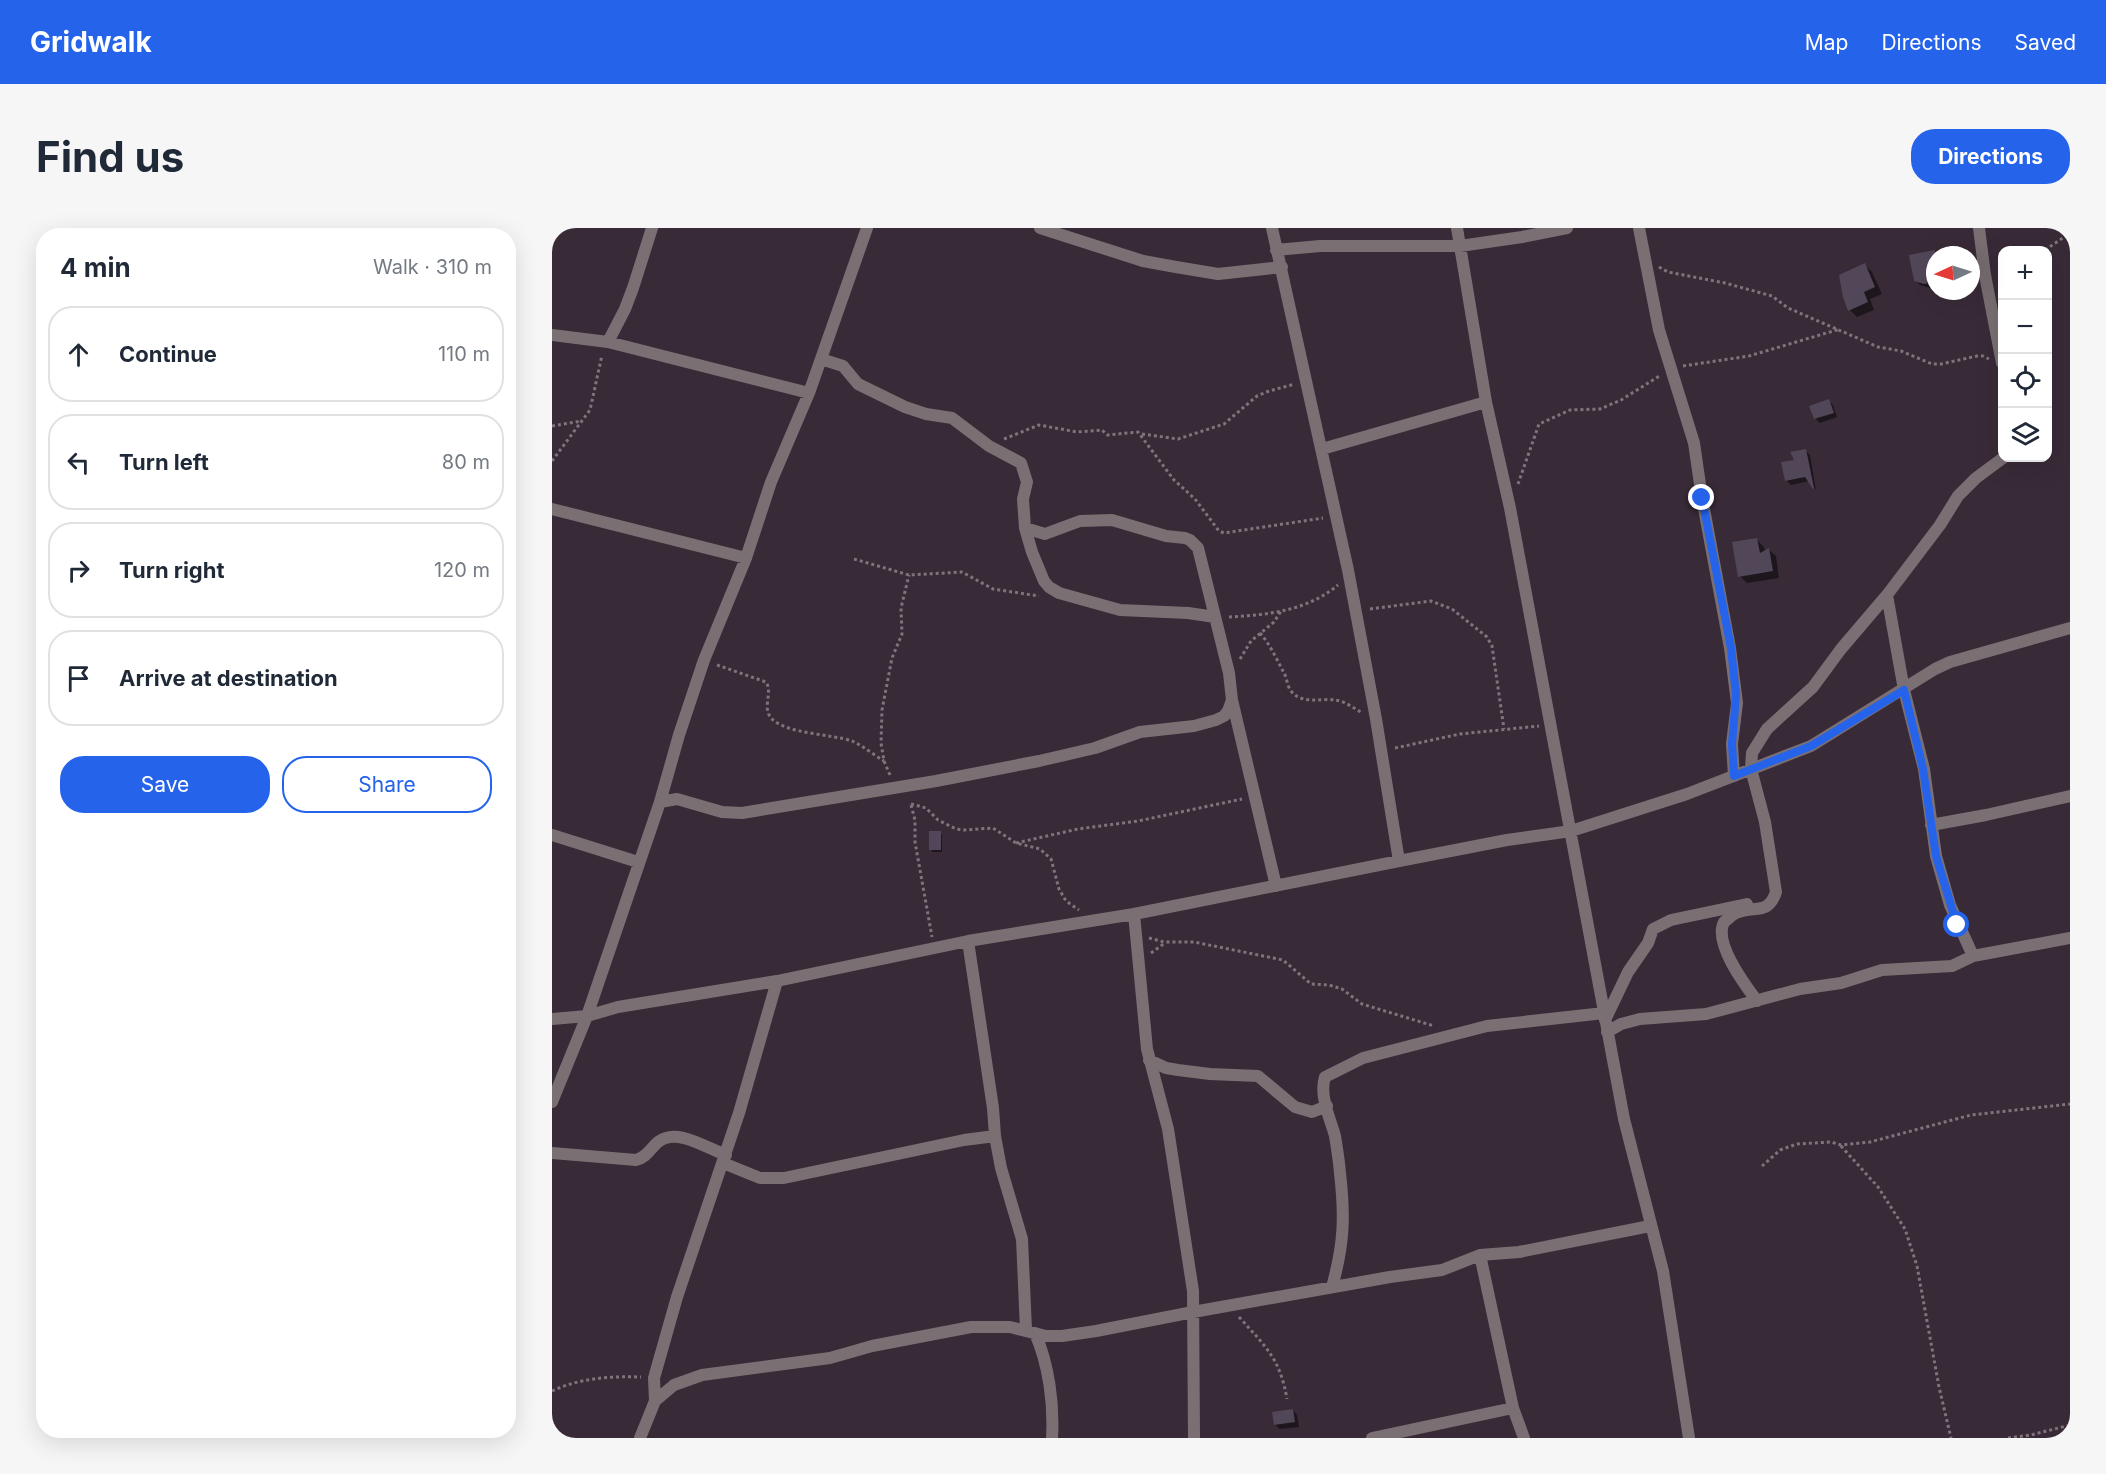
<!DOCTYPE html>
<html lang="en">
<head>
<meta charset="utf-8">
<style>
	body { margin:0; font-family:Inter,sans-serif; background:#f6f6f7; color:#1f2937 }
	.controls { position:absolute; right:18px; top:18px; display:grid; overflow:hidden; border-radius:12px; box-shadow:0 6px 24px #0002 }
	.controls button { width:54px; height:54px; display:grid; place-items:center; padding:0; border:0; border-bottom:2px solid #e0e1e3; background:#fff; color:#1f2937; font:30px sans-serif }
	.compass { position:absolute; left:1374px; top:18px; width:54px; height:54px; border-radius:50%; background:#fff; box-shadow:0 6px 24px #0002; rotate:266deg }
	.stop { position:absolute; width:18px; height:18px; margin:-14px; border:4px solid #2563eb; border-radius:50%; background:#fff }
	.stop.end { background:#2563eb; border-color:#fff; box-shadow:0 2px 6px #0008 }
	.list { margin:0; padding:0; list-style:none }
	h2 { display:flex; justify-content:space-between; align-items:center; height:78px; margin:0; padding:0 24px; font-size:26px }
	h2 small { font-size:20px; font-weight:400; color:#747a83 }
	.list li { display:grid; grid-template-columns:39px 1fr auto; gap:18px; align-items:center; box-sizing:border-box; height:96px; margin:0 12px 12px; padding:0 12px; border:2px solid #e0e1e3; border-radius:24px }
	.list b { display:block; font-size:22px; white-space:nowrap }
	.list em { font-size:20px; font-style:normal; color:#747a83 }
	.actions { display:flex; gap:12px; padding:18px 24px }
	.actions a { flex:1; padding:14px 0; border:2px solid #2563eb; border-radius:24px; text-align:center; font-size:21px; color:#2563eb }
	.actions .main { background:#2563eb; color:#fff }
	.icon { flex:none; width:33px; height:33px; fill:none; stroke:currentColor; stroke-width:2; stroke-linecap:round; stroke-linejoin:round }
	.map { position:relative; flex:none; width:1518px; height:1210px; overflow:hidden; border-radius:24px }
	header { display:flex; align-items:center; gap:36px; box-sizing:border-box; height:84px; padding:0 30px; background:#2563eb; color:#fff }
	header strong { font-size:28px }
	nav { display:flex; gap:33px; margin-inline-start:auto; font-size:21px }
	.intro { display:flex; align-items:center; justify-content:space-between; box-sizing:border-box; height:144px; padding:0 36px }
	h1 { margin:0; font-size:42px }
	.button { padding:15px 27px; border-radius:24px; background:#2563eb; color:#fff; font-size:21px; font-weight:700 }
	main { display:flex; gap:36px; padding:0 36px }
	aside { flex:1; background:#fff; border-radius:24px; box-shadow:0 6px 24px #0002 }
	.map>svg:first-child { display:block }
</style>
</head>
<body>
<header>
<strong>Gridwalk</strong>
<nav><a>Map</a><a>Directions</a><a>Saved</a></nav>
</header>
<div class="intro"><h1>Find us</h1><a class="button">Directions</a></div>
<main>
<aside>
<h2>4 min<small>Walk · 310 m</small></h2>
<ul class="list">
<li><svg class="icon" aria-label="ahead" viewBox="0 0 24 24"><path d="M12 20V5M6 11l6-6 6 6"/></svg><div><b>Continue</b></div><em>110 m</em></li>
<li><svg class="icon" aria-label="left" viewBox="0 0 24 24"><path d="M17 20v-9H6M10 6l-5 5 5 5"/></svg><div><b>Turn left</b></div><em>80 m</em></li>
<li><svg class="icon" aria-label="right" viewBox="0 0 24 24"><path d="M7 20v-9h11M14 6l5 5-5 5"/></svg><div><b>Turn right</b></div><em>120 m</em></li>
<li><svg class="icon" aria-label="arrive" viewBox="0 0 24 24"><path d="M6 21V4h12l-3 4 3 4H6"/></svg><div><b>Arrive at destination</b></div></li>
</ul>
<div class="actions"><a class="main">Save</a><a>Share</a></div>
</aside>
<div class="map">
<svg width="1518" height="1210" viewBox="0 0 1518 1210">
	<rect width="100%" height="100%" fill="#392a37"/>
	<path fill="#0007" d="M1388 22 1393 27H1383V59L1378 60 1368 57 1363 52 1358 28Z
		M1313 37 1320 44 1330 66 1318 71 1322 82 1305 89 1298 82Z
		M1277 173 1281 177 1285 189 1268 195 1263 190Z
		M1253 222 1258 227 1264 262 1257 253 1239 257 1234 252Z
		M1205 312 1212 319 1213 323 1216 321 1224 328 1227 350 1195 355 1188 348Z
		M388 605 390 607V624H381L379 622Z
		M741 1182 745 1187 747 1199 728 1201 723 1197Z"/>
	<path fill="#524758" d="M1383 22V54L1372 56 1362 53 1357 27Z
		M1313 35 1323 59 1312 64 1316 74 1296 83 1291 69 1287 47Z
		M1277 171 1282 185 1262 191 1257 178Z
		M1254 221 1262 260 1261 261 1253 249 1233 253 1229 234 1242 232 1238 224Z
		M1205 310 1208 325 1217 320 1221 343 1186 349 1180 314Z
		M377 603H389V622H377Z
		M741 1181 743 1194 722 1197 720 1184Z"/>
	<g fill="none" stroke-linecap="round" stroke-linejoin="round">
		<path stroke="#80737e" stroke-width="3" stroke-dasharray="3 3" stroke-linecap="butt" d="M1493 22 1518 5
			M1107 39 1116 44 1173 55 1220 68 1236 80 1326 119 1349 123 1380 136H1389L1425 128H1431L1437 131
			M1131 138 1197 128 1288 101
			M0 198 30 193
			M590 206 626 211 672 196 705 168 717 163 743 156
			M452 211 487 197 525 204 550 202 555 207 586 204 622 252 643 271 667 303 672 305 771 290
			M0 233 38 182 50 127
			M966 256 987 196 1018 182 1048 181 1069 172 1109 147
			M302 331 357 347 410 344 441 361 487 368
			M818 381 879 373 900 381 935 409 940 418 952 501
			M677 389C715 387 755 383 786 357
			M708 405C718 416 725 432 732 445 735 450 735 458 739 463 750 477 769 470 783 472 793 473 801 480 809 484
			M688 431 699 413 722 394 729 383
			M165 437 214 454C221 465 210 479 219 490 233 506 280 506 300 513 311 518 322 527 332 533
			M843 520 908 506 987 498
			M338 547 332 533 329 515 330 482 340 430 350 406 349 380 357 347
			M359 576 374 580 386 592 404 601 412 602 441 600 464 615 488 621 499 631 507 661 514 673 527 682
			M359 577 363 592V614L380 709
			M464 615 526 601 586 593 690 571
			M597 710 612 714H642L731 732 759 756 777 757 790 761 810 776 882 798
			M599 725 613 715
			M1289 918 1326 959 1353 1001 1365 1038 1387 1159 1399 1210
			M1210 938 1228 922 1245 916 1279 914 1289 917 1318 914 1419 887 1518 876
			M687 1089C713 1118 728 1130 735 1171
			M0 1163C28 1150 58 1148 89 1149
			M1456 1210 1479 1207 1518 1197"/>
		<path stroke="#7a7074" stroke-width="12" d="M488 0 591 33 624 39 666 46 730 39
			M720 0 796 342 824 491 847 633
			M905 0 934 174 958 280 1072 891 1111 1043 1137 1210
			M1087 0 1107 102 1142 215 1150 270 1178 420 1185 475 1180 516 1182 548
			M1427 0 1433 47 1450 135
			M724 22 768 18H908L970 9 1015 0
			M0 107 56 114 257 165
			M56 114 73 81 81 60 100 0
			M269 131 291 138 306 156 353 179 374 186 400 190 437 218 469 235 475 254 471 271 473 300 480 324 492 353 497 359 507 365 568 382 636 385 663 389
			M770 221 934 174
			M0 281 194 330
			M473 300 493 306 528 293 560 292 614 308 633 310 638 312 646 320 677 445 680 472 724 658
			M1335 367 1352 462 1372 541 1384 628 1398 677 1421 728
			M108 574 125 571 170 584 190 585 384 553 487 533 543 520 588 504 642 498 664 492 672 488 676 483 680 472
			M1379 597 1434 587 1518 568
			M0 607 86 634
			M582 686 595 821 616 901 641 1063 642 1210
			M416 713 441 880 443 908 449 940 470 1011 474 1102
			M1205 773C1193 757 1161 715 1172 694 1176 691 1180 687 1184 685 1203 677 1216 688 1224 664L1213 594 1199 541 1200 525 1215 501 1261 459 1289 421 1335 367 1388 297 1406 268 1424 250 1451 230
			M0 791 35 788 66 779 225 753 416 713 582 686 847 633 955 612 1019 603 1135 566 1259 518 1383 441 1398 434 1518 400
			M1053 792 1076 744 1096 715 1101 701 1119 692 1195 676
			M1055 804 1069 796 1088 791 1154 786 1248 761 1289 755 1330 742 1400 738 1421 728 1518 710
			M597 832 614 840 626 842 658 846 706 848 743 879 760 884 775 878
			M0 874 35 788 108 574 127 507 152 432 194 330 219 254 257 165 315 0
			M0 925 84 932C95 929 98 921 106 914 125 899 154 920 174 927
			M171 935 208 950H232L412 912 443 908
			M928 1027 961 1180 972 1210
			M780 1059C792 1016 793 989 788 945 787 932 785 920 783 908 778 890 767 867 773 849L811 830 935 798 1052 785
			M483 1105C497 1137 502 1176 500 1210
			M103 1173 102 1150 125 1069 187 885 225 753
			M88 1210 103 1173 122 1157 150 1147 278 1130 320 1118 419 1099H458L494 1108H510L544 1103 641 1084 838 1049 890 1042 928 1027 967 1024 1098 998
			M820 1210 961 1180"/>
	</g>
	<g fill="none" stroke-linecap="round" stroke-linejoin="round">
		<path stroke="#2563eb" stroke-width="8" d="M1150 270 1179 420 1184 467 1180 516 1182 548 1259 518 1352 462 1371 541 1384 628 1405 697"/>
	</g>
</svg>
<div class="controls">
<button>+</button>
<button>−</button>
<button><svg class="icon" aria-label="locate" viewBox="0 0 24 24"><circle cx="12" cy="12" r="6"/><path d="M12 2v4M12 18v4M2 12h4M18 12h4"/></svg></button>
<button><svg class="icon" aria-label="layers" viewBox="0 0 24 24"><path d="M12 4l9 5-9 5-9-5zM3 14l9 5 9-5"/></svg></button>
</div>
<svg class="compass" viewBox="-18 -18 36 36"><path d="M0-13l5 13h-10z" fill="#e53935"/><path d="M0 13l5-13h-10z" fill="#747a83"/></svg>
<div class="stop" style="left:1405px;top:697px"></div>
<div class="stop end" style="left:1150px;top:270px"></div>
</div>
</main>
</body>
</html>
